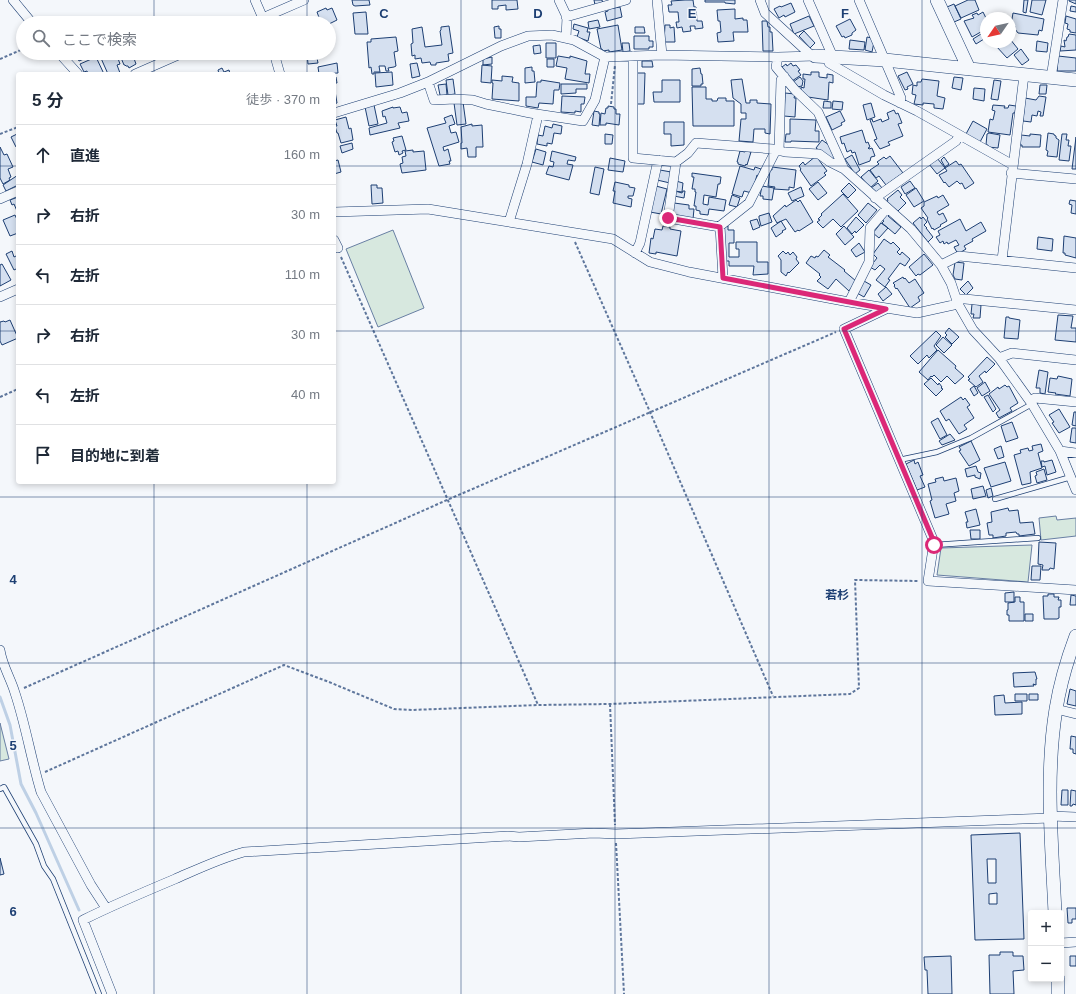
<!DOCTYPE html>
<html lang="ja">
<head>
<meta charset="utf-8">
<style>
	body { margin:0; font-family:Arial,"Noto Sans JP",sans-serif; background:#f6f6f7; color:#1f2937 }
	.controls { position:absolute; right:12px; bottom:12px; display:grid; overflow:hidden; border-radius:4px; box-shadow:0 2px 6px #0003 }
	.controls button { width:36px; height:36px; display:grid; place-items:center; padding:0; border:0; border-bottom:1px solid #e0e1e3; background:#fff; color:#1f2937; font:20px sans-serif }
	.compass { position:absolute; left:980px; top:12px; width:36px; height:36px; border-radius:50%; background:#fff; box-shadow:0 2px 6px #0003; rotate:236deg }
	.stop { position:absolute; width:12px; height:12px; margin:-9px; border:3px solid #db2777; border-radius:50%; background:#fff }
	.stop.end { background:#db2777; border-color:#fff; box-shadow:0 1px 4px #0008 }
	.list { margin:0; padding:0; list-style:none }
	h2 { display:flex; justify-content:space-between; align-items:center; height:52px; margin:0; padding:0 16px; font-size:17px }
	h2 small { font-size:13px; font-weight:400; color:#747a83 }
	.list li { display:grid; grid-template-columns:26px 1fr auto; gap:12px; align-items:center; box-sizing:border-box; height:60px; padding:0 16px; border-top:1px solid #e0e1e3 }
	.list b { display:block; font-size:15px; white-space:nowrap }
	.list em { font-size:13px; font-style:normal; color:#747a83 }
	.icon { flex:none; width:22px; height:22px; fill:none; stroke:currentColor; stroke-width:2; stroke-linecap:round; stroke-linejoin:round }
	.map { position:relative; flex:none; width:1076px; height:994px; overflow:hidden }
	.search { position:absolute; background:#fff; box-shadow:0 2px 6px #0003; left:16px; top:16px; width:320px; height:44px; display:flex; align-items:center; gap:10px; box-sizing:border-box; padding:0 14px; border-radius:22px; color:#747a83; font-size:15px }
	.panel { position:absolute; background:#fff; box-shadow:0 2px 6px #0003; left:16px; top:72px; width:320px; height:412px; border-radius:4px }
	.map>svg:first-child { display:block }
</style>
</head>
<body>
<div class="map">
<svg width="1076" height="994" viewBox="0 0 1076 994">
	<rect width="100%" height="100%" fill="#f4f7fb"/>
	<path fill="#d7e8df" stroke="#687fa3" d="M393 230 424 308 378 327 346 249Z
		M1056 516 1057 520 1076 518V536L1041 540 1039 518Z
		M1032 545 1028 582 937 575 941 548Z
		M0 723 9 759 0 761Z"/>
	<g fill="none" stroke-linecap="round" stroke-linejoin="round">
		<path stroke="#bed0e5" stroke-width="3" d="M0 697 10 725 21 784 36 813 79 910"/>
	</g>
	<path fill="#d5e0f0" stroke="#1d3f73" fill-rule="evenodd" d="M352 0H369L370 5 355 6 353 5Z
		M492 0H517L518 9 506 10V5L498 6V9H492Z
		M594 0H602L603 4 595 5Z
		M685 0H693L694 7H696L697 21H702L703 28 695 29V26H690L691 31 683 32 682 27 677 28 676 22H679L678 12H669L668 5H672L671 1Z
		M705 0H735V4L725 3V2H705Z
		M968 0H975L979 10 961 18 955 6Z
		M1024 0H1028L1026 13 1023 12Z
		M1032 0H1046L1042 15 1030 12Z
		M1069 0H1076V4L1069 1Z
		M791 3 795 12 785 17 784 15 779 18 774 9 780 6 781 7Z
		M954 4 961 19 954 22 947 7Z
		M1071 6 1076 7V12L1070 11Z
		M620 7 622 17 607 21 605 12 608 11V9Z
		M326 8 327 10 332 8 337 20 329 24 321 23 317 12Z
		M735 9V19L743 18V20H747L748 32H733L734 41 718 42 717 33 721 32 720 21H718L717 10Z
		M366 12 368 34H355L353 13Z
		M983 12 986 18V29L972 37 964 21 974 18 972 15 977 13 978 15Z
		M1013 13 1044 19 1042 31 1039 30 1038 35 1018 33 1015 29V26L1011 25Z
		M809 16 814 26 794 34 790 24Z
		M1066 16 1076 19V33L1070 32V30L1067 29 1068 24 1065 23Z
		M850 19 856 30 852 33V35L845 38 844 36 842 37 836 26Z
		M598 20 600 27 589 29 588 22Z
		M762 21H767L768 27H770V32H772L773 51H763Z
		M574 24 588 28 587 32H590L588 41 577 37 579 31 573 29Z
		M618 25 622 50 609 52V50L603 51 602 49H601L597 29Z
		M665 25H670V28L674 27 675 42H664Z
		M449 26 453 53 448 54 449 61 436 63V65H431L430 62 422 63 421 58 415 59V55L412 56 411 44 413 43 412 29 422 27 425 47 442 45 440 31 441 30V27Z
		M499 26V29H501V38H495L494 27Z
		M635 27H644L645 33H635Z
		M804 31 815 43 810 48 799 36Z
		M981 34 984 39 976 44 973 39Z
		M1069 34 1076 35V50L1060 51 1061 46 1065 47 1064 40 1066 41 1067 37H1068Z
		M634 36H649V41H653V47H649V49H634Z
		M396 37 398 51 394 52 396 66 394 67 388 68 389 71H386L385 66H379L380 72H374V74H372L371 67 369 68 367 42H371V39Z
		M867 37 872 38 874 42 872 52 865 50Z
		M1010 39 1018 49 1007 58 996 46 1000 42H1010Z
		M850 40 865 42 864 50 849 49Z
		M1037 41 1048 43 1047 52 1036 51Z
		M546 43H556V58H546Z
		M622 43H629L630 51 623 52Z
		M540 45 541 53 534 54 533 46Z
		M1021 49 1029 60 1022 65 1014 55Z
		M75 53H95L96 54 79 61Z
		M106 53H116L120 64 117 65 120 73 108 74 100 56Z
		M119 53H132L136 64 129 68 128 66H126L125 65H124Z
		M307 53H316L318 63 308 64Z
		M558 56 570 58V56L587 61 585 74H590L589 83 565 79 567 68 556 66Z
		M1058 56 1076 58V71H1057Z
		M96 57 104 74H88L87 71 84 72 80 64Z
		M492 57V64L483 65V59Z
		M547 59H554V67H547Z
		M642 61H652L653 67H642Z
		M337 63 338 73 319 74 318 67Z
		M417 63 420 76 412 78 410 64Z
		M791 63 793 66 796 65 800 70 798 71 801 75 792 81 782 67 786 64 787 66Z
		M482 65 492 66 491 83 481 82Z
		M532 67V71H534L535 82 525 83V68Z
		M222 68 224 72 229 70 230 74H219L218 70Z
		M700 68 701 74H702L703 84H701V86H692V69Z
		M392 72 393 85 376 87 375 73Z
		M811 72H819V77L827 78V74L833 75V83L829 82 828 100 808 97 801 91V87L804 88 805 79H803V74L811 75Z
		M907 72 913 84 907 87 908 89 905 90 898 76Z
		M636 73H645L644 104H636Z
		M502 76 513 77 512 82 519 83V101L492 99 493 83H492V80L502 81Z
		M334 77H336L337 83H334V87Z
		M800 77 803 81 802 86 797 87 793 82Z
		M954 77 963 78 961 90 952 88Z
		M453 79 455 94 448 95 446 80Z
		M742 79 746 103H750V100H757V103L771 104 770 134 765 133V129H754L753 142 739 141 741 119H746V113H741V104L733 98 731 80Z
		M922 79 939 81 937 96 945 98 943 109 934 108V104L923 103V105L914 104 916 95 912 94 913 85 917 86V82H921Z
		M541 80 560 83 559 90H554L553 104 539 103 538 108 526 106V97H536L537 82H541Z
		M662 80H680V102H654L653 92H662Z
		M994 80 1001 81 998 100 991 99Z
		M446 84 447 95 441 96 440 95 438 85Z
		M561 84H587V89H576V93L561 94Z
		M1040 85H1047L1046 94H1039Z
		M692 87H706V99H712V101H717L718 98H726V101H734V126H693Z
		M974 88 985 89 984 101 973 99Z
		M334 91H335L337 103 334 104Z
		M785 93 795 94 794 98H796L795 117 784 116Z
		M562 96 585 97 584 104H581V112L575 111V113L561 112Z
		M1039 96 1046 97 1043 116H1040L1041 112 1038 111 1037 116 1032 115 1031 122 1023 121 1025 98 1036 100Z
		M824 101 831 102V108H823Z
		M833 101 843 102 842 110 832 109Z
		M463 102 466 124 457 125 454 103Z
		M871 103 875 117 867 120 863 105Z
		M374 105 378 124 369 126 365 107Z
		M993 105 1005 106 1004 108H1008L1009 105 1016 106 1015 113H1013L1010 135 988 132 990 119 993 120 995 111 992 110Z
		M608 106 614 107V109H616V114H620L619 125 606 123V125H600L601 113 605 114 606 108H608Z
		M393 107V108L400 107 402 113 407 112 409 121 398 123 400 128 370 135 369 128 387 123 385 116 383 117 382 111Z
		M894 110 896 114 898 113 902 123 898 124 903 136 888 142 890 145 880 149 874 140 877 139 870 120 872 119 873 122 881 119 882 122 889 119 887 113Z
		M594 111 599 112V114H600L599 126 592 125Z
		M840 111 845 121 841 123 842 125 832 130 826 117Z
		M452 115 455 124 449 126 451 133 456 132 459 142 443 147 444 151 448 149 451 161H449L450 164 439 166 427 128 446 123 444 118Z
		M346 117 349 129 351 128 353 140 341 143 338 133H337L335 126H337L335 120Z
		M790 119 816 120 815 131H819V142L791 141V142H785L786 134H790Z
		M973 121 987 129 980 142 966 134Z
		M664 122H684V145L671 146V134H664Z
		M472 124V126L482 125 483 147H476V157H468L467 148 461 149V143H462L461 127Z
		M553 124 562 126 561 134 554 133 552 144 547 143V146L537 144 538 135 543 136 545 126 552 128Z
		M862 130 866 143 868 142 870 147 868 148 869 149 872 148 875 156 871 157 870 161 859 165 855 152 852 153 851 150 847 152 844 143 842 144 840 137Z
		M989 133 1000 135 998 148 988 147V145H986L987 134Z
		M1048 133 1054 134V135L1056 136V138L1059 140 1057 157 1047 156 1048 151 1046 150Z
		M17 134 18 146 16 147 11 137Z
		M605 134 613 135 612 144H605Z
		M1030 134 1041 135 1040 147H1022V145H1020L1021 135 1030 136Z
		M1062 134H1067L1066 140H1069L1068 146H1071L1069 161 1059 160Z
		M402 136 406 150 402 151 403 153 399 155 398 151 395 152 392 142 394 141 393 138Z
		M1076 137V169H1072Z
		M822 140 829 145 835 157 832 160 816 148Z
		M352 143 353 149 342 153 340 146Z
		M0 147 4 155 7 154 13 167 8 169 11 177 9 178 10 180 3 184 0 178Z
		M536 149 546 152 543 165 532 162Z
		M413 150V152L424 151 426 170 402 173 400 164 403 163 402 157 406 156 405 151Z
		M552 151 576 157 575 161 568 160 567 164 573 165 569 180 546 174 549 166 553 167 554 162 550 161Z
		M740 151 745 152 746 151 751 152 747 165 746 164 745 166 738 164V162H737Z
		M852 155 860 170 855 174 845 159Z
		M816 156 827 171 824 173 826 175 811 186 800 170 801 169 799 166 803 162 805 165Z
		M890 156 903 173 886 185 879 176 876 178 870 170 879 164 877 162 884 157 886 159Z
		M944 157 949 164 945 167 941 160Z
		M610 158 625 161 623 172 608 170Z
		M937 158 945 168 937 174 929 164Z
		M338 160 341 172 334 174V161Z
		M956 161 959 165 961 164 974 183 965 189 962 183 960 184 957 181 949 187 945 182 944 183 939 175 947 171 945 168Z
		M740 166 754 170 755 167 761 169 759 176 757 175 752 193 744 191 742 197 732 194Z
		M595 167 604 169 599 195 590 193Z
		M772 167 796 170 794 188 789 187V190L774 189 775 187 768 186 770 170H772Z
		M660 170 671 172 670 183 657 180Z
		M869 170 878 181 870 188 861 177Z
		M692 173 721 177 720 184H718L716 197 704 195 703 204 708 205 709 197 726 200 724 211 709 209 708 215 700 214V211L696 210V206H694L696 192H695V189H692L694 177H692Z
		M18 175V185L6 191 3 185Z
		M676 181 683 183 682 192 675 191Z
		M910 181 915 188 905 194 901 187Z
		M615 182 629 185V187L635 188 633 196H628V198L632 199 631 207 613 203 615 191H613Z
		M818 182 827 193 818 200 809 189Z
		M849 183 856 190 848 198 841 191Z
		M878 183 882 188 875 194 871 188Z
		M371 185H377V188H382L383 203 372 204Z
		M656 186 667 189 661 214 650 212Z
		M762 186 774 188 772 200 763 199V196H760Z
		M801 187 804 196 792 201 788 193Z
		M916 188 924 201 914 207 906 195Z
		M898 190 902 195 900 197 906 203 897 212 887 202 888 200 887 199Z
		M675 191 682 193 683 191H685L684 198 674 196Z
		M843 194 858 211 841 227 833 219 823 228 817 222 820 220 818 219 822 215 821 214Z
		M732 195 740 198 737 207 729 205Z
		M943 195 949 205 937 212 939 215 943 213 947 221 940 225 941 226 934 230 933 228 932 229 927 219 928 218 921 208 924 206V202L937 196 938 198Z
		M18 197V210L17 211 14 204 12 205 10 200Z
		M796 200 798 202 800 200 813 222 799 231 798 230 795 232 786 219 777 223 773 216 785 205 786 207Z
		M1070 200 1076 201V214L1071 213 1072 205 1069 204Z
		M674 203 689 205V209H694L693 219 672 215Z
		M868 203 877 210 866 223 858 215Z
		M769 213 772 222 761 226 759 218V216Z
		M887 213 889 215 888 216 901 227 895 234 882 223 884 221 882 220Z
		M15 215 18 222V233L10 236 3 220Z
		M856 217 864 225 856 233 855 231 852 234 847 228Z
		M920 217 921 219 923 217 927 222 924 225 927 228H926L933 237 928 242 913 223Z
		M757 219 760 227 753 230 750 221Z
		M960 219 966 231 981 222 986 231 972 239 973 241 964 246 966 249 958 254 954 247 959 245 956 240 948 244 947 242 944 244 943 241 940 243 936 237 940 235 938 231Z
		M781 221 786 229 782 231 783 232 776 237 771 228Z
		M881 223 888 228 879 238 873 233Z
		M663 226 670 227V229L681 231 677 256 656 252V254L649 253 651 238 653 239 655 229 662 230Z
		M723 226H728V230H734V243H729V257H739V249H736V242H757V262H768V274L753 275 754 266H729V261H724Z
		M844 226 854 237 845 245 836 234Z
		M1064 236 1076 238V258L1065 255V253H1063Z
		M1038 237 1053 239 1052 251 1037 249Z
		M884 239 891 244 893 242 900 249 897 252 900 255 902 252 910 259 905 266 900 263 888 279 890 280 885 287 876 280 885 269 880 265 875 270 870 267 877 258 873 254Z
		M859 243 865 252 856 257 851 250Z
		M824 250 830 255 828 257 845 270 844 271 856 281 849 291 836 279 828 289 817 281 821 277 819 275 820 274 806 263 811 256 815 258 816 256 818 257Z
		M12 251 14 257 18 255V268L14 270 6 254Z
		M783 251 786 254 788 252 790 255 793 252 797 257 796 259 799 263 789 273 788 272 786 276 781 272V260L778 256Z
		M924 254 933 265 920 275 918 274 916 276 909 267Z
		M955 262 964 263 962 280 955 279 953 275Z
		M2 264 11 280 0 286V265Z
		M903 277 904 279 905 278 909 283 915 279 924 293 918 297 920 301 910 308 897 288 896 289 894 286 895 285 893 283Z
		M864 281 871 285 864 297 857 293Z
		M968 281 973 288 966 295 960 289Z
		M886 287 892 294 883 301 878 294Z
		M972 304 981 305 980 318H973L974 314H971Z
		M1058 315 1073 316 1071 328H1076V342L1055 340Z
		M1006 317H1009V318L1020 320 1018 339 1004 338Z
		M10 320 18 338 2 345 0 341V322L4 321 5 322Z
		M949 328 959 337 952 344 945 337 947 335 945 333Z
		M936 331 941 336 934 346 937 350 929 358 927 355 918 364 910 356Z
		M943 337 952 345 944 353 936 345Z
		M938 350 956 366 955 368 964 376 955 384 947 376 941 382 934 375 932 377 931 376 928 380 919 372Z
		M987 357 995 364 986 373 985 371 979 376 983 382 976 387 968 380 970 379 968 377Z
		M1039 370 1048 372 1045 394 1040 393V388H1036Z
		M1058 376 1072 379 1070 396 1055 394 1056 393 1048 392 1050 378 1057 379Z
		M931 378 938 385 939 383 942 387 941 388 943 389 936 396 924 384Z
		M985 382 990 391 982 396 977 388Z
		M1005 385 1007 387 1009 386 1018 403 1010 408 1012 411 999 418 996 413 1000 410 989 394 998 387 999 389Z
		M974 386 978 393 974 396 970 389Z
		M988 395 996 409 993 412 984 397Z
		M961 397 963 400 965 398 970 405 967 407 974 418 964 425 967 429 959 434 949 419 946 421 940 411Z
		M1059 409 1070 427 1059 433 1052 423 1054 422 1049 415Z
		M1074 412H1076V426L1072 425Z
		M938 418 947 435 940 439 931 422Z
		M1012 422 1018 438 1006 442 1001 426Z
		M1072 428H1076V443L1070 442Z
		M950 434 955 440 942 445 939 441Z
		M971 441 980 460 969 466 959 451 961 450 959 447Z
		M1041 444 1043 451 1038 453 1042 468 1030 472 1031 483 1022 485 1014 455 1021 453 1020 450 1028 448 1029 451 1033 450 1032 446Z
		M1001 446 1004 457 998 459 994 449Z
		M914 460 915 464 918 462 923 475 920 476 925 487 917 490 906 464Z
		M1052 460 1056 472 1047 475 1045 466 1042 467 1041 461H1044V462Z
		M1005 462 1011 481 991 487 984 468Z
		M976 466 978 472 981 473 980 479 975 477V475L967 477 965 469Z
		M1044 469 1047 480 1037 483 1035 476 1037 475 1036 472Z
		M943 477 944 481 956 478 959 491 954 493 956 501 946 504 949 514 935 518 930 501 932 500 928 484 936 482 935 479Z
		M983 486 986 496 973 499 971 489Z
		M991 488 993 496 988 498 986 490Z
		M1008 508 1009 511 1018 510 1020 523 1033 522 1035 534 1019 536V534H1017L1016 532 1006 533V536L993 538V535H989L987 523 992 522 991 512Z
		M976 509 980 525 967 528 966 522H968L965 512Z
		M970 530H980V539H971Z
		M1039 542 1056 543 1054 569 1050 568 1049 570H1042L1043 565 1038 564Z
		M1032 566H1041L1040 580H1031Z
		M1014 592V602H1005V593Z
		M1048 594H1054V597H1059L1058 600H1061V607H1059V618L1057 619H1044L1043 596H1048Z
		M1071 595 1076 596V605H1070Z
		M1015 597H1020V602H1024V621H1009V615H1007V610H1008V603L1015 602Z
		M1025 614H1033V621H1025Z
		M1035 672 1037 679H1036V685L1033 684 1034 686 1014 687 1013 673Z
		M1070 689 1076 691V706L1067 704Z
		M1015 694H1027V701H1015Z
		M1029 694H1038V700H1029Z
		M1004 695 1005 703 1022 702V714L995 715 994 696Z
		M1071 736 1076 737V754L1073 753V749H1070Z
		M1062 790H1068V805H1061Z
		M1071 790 1076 791V805L1073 804 1072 806H1070Z
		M1020 833 1024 939 975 940 971 835ZM987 859H996V883H988ZM997 893V904H989V894Z
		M0 858 4 874 0 875Z
		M1067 908H1076V919H1072V923H1068Z
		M1000 952H1013V956H1023L1024 970 1013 971 1014 994H990L989 955H1000Z
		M951 956 952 994H928L927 970H925L924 957Z
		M1070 956H1076V966H1070Z"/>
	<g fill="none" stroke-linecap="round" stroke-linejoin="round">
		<defs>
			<path id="lane" d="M899 460 937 452 971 438 1032 404
				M995 499 1071 477
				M934 545 1038 538
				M0 789 4 787 36 844 44 866 53 879 99 994"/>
			<path id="street" d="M13 0 32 23
				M255 0 265 23
				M559 0 567 17 566 38
				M657 0 662 55
				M760 0 765 13 812 56
				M808 0 833 57
				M859 0 901 98 900 103
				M566 17 626 0
				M251 23 304 0
				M59 53 78 74
				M274 53 280 74
				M633 56V158L676 162 688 153 696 143 773 149 785 152 819 154 830 162 844 169
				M827 56 829 63 884 95 917 111 1013 165
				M778 57 776 67 795 90 818 112 844 169 911 229 941 265 951 283 958 304 973 330 999 358 1032 404 1060 451 1076 490
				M135 74 183 53
				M1051 78 1063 0
				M428 82 434 100 455 99 473 100 486 104 530 113 583 121 595 100 605 57
				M334 113 400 93 428 82 501 46 528 36 552 35 574 40 605 57 662 55 778 57 815 56
				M779 151 781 80 784 76
				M676 162 668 218 720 227
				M1011 173 1076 179
				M875 198 956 141 959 135
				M0 199 18 191
				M334 212 428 209 613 239 650 262 689 272 849 302 917 313 958 304
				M509 222 527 164 538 115
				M334 240 338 248
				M635 253 640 243 658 160
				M1002 260 1024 75
				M941 265 959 256 1076 268
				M723 278 720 226 749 203 776 150
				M0 297 18 289
				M956 299H965L1076 310
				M849 302 869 262 870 228 887 208
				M886 309 844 329 934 542 928 581 1076 590
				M999 358 1012 353 1076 360
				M1031 402 1035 398 1076 402
				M1060 451 1076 453
				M0 650C2 665 11 679 15 693 26 726 31 759 41 792L91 885 106 908
				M1056 709 1076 714
				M1051 816 1076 817
				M1061 943 1076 942
				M112 994 83 920C113 905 144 892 175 879 198 869 221 858 244 852L508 836 519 837 594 833 616 834 1051 818"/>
			<path id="secondary" d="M937 0 969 69
				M815 56 885 60 1076 80
				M1055 913C1052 846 1045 776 1056 709 1060 684 1067 660 1076 636
				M1058 979V994"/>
		</defs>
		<use href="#lane" stroke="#1d3f73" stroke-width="6"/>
		<use href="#street" stroke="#1d3f73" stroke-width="10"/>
		<use href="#secondary" stroke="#1d3f73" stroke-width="14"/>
		<path stroke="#5e769c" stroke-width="2" stroke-dasharray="3 2" stroke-linecap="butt" d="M0 59 23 49
			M611 104 615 65
			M0 134 18 127
			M575 242 650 412 773 696
			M341 257 538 705
			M0 397 18 389
			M24 688 447 500 836 332
			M610 704 615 825
			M45 772 284 665 329 682 394 709 412 710 538 705 610 704 850 694 859 688 855 580 919 581
			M616 843 624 994"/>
		<use href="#lane" stroke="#f4f7fb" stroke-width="4.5"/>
		<use href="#street" stroke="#f4f7fb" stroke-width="9"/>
		<use href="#secondary" stroke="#f4f7fb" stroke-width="13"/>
	</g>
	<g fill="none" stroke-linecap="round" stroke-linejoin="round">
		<path stroke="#db2777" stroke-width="5" d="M668 218 720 227 723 278 886 309 844 329 934 542V545"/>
	</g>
	<path fill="none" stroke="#1d3f73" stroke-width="1" stroke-opacity="0.55" d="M154 0V23M307 0V23M461 0V994M615 0V994M769 0V994M922 0V994M154 53V74M307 53V74M0 166H18M334 166H1076M0 331H18M334 331H1076M154 482V994M307 482V994M0 497H1076M0 663H1076M0 828H1076"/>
	<g text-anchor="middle" stroke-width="3" stroke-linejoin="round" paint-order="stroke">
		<g font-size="12" font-weight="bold" fill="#1d3f73" stroke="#f4f7fb">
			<text x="837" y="599">若杉</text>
		</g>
	</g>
	<g font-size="13" text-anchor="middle" font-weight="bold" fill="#1d3f73" stroke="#f4f7fb" stroke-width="3" stroke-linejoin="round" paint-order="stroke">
		<text x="384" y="18">C</text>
		<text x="538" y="18">D</text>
		<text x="692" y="18">E</text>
		<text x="845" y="18">F</text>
		<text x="13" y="584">4</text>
		<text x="13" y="750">5</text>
		<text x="13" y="916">6</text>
	</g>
</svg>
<div class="controls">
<button>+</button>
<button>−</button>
</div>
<svg class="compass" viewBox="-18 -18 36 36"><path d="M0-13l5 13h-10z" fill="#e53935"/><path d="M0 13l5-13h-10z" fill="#747a83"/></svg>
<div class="stop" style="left:934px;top:545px"></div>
<div class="stop end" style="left:668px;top:218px"></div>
<div class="search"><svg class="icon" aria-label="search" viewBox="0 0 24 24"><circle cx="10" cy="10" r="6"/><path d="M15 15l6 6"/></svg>ここで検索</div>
<section class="panel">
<h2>5 分<small>徒歩 · 370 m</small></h2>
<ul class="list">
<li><svg class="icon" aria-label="ahead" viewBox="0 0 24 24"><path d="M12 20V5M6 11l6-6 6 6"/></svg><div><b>直進</b></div><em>160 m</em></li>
<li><svg class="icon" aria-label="right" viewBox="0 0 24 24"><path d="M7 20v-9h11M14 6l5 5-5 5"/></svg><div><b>右折</b></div><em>30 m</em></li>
<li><svg class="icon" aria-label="left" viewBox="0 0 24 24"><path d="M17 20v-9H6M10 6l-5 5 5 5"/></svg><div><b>左折</b></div><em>110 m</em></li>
<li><svg class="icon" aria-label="right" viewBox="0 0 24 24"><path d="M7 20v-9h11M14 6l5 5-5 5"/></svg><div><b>右折</b></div><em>30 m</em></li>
<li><svg class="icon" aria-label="left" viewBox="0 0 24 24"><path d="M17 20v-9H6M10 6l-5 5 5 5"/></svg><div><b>左折</b></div><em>40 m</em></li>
<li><svg class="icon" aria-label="arrive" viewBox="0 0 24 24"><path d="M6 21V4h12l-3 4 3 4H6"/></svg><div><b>目的地に到着</b></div></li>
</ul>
</section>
</div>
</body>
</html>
